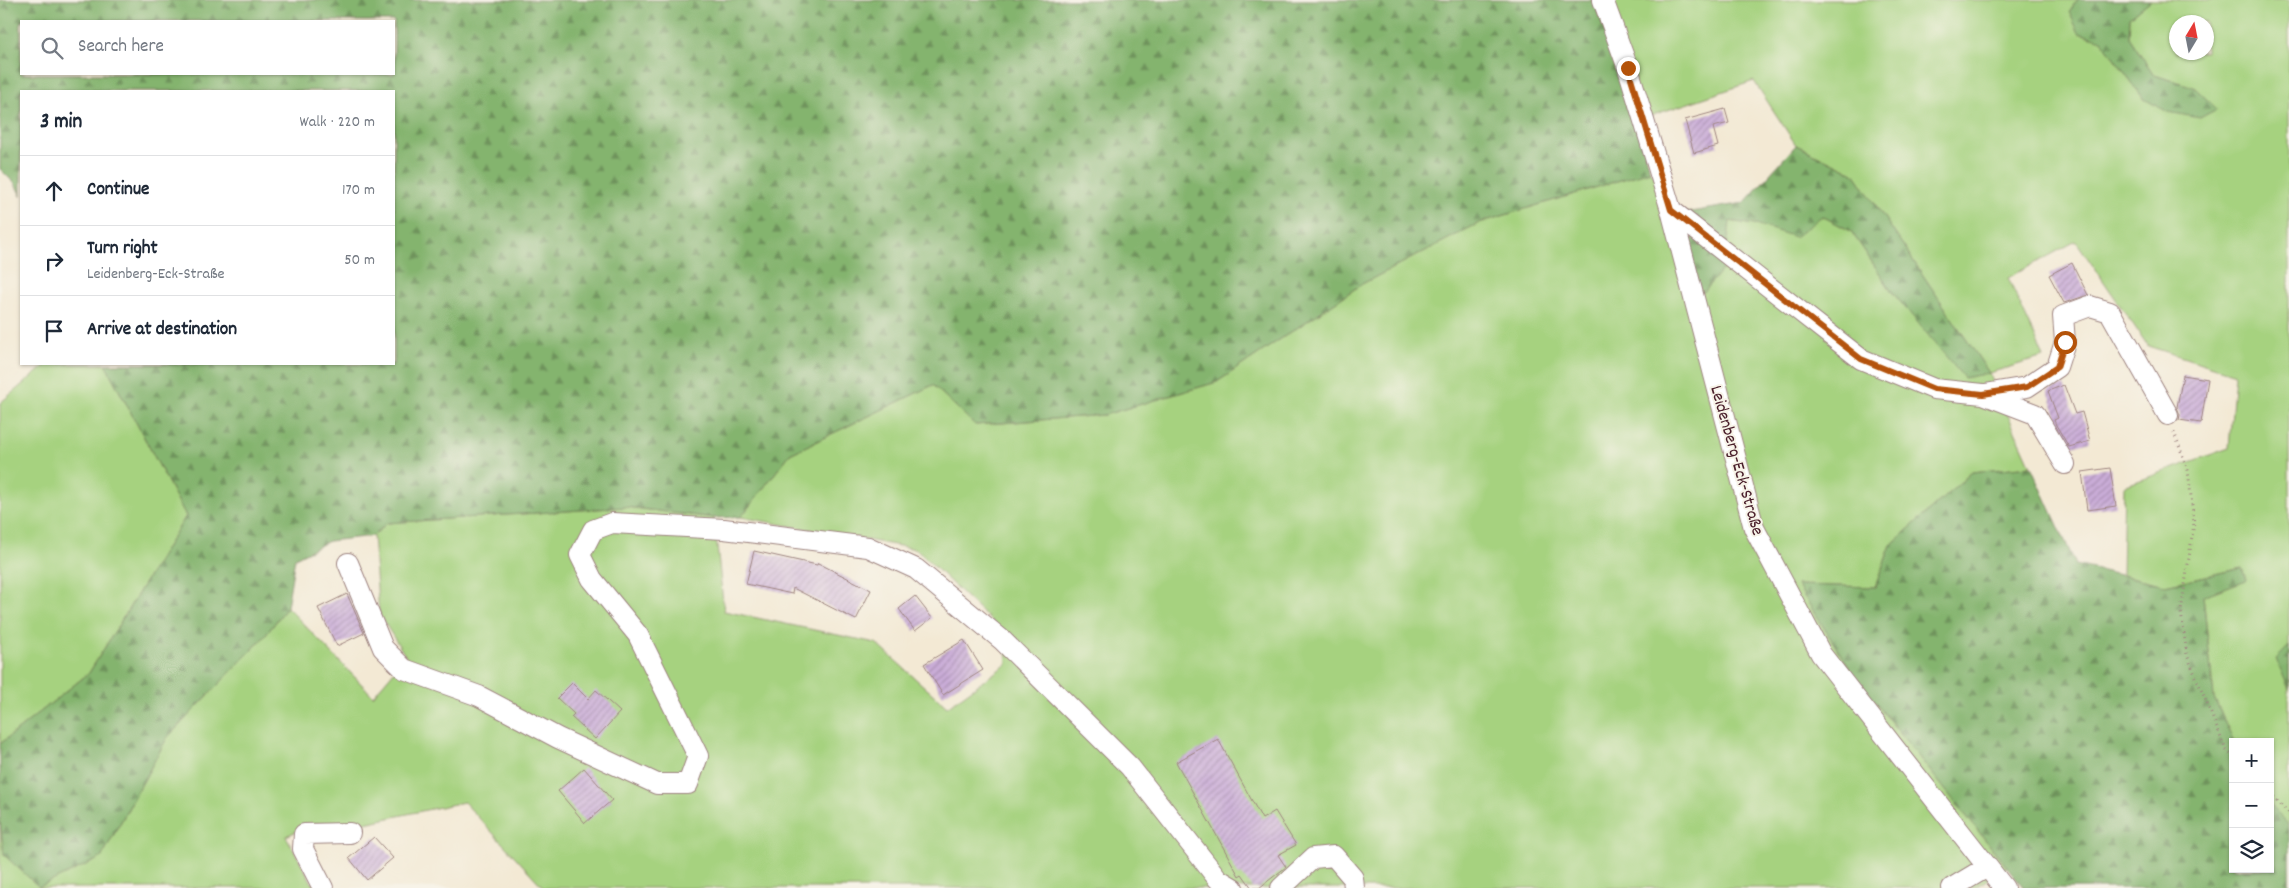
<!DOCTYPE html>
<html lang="en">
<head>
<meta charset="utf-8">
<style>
	body { margin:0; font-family:Dekko,sans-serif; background:#f6f6f7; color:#1f2937 }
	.controls { position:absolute; right:15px; bottom:15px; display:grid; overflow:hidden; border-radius:0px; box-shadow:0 1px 4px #0004 }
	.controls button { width:45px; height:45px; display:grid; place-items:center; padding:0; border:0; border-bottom:1px solid #e0e1e3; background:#fff; color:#1f2937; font:25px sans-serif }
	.compass { position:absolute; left:2169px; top:15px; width:45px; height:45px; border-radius:50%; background:#fff; box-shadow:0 1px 4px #0004; rotate:10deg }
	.stop { position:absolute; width:15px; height:15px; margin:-11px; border:4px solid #b45309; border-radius:50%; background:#fff }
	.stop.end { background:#b45309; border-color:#fff; box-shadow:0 1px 5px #0008 }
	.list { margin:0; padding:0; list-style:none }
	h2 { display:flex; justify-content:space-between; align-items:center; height:65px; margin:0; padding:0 20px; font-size:21px }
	h2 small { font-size:16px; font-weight:400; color:#747a83 }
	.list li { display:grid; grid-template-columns:32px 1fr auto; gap:15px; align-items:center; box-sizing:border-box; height:70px; padding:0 20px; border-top:1px solid #e0e1e3 }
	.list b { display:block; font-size:19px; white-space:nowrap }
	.list p { margin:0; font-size:16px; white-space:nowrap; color:#747a83 }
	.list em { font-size:16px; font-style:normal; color:#747a83 }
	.icon { flex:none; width:28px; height:28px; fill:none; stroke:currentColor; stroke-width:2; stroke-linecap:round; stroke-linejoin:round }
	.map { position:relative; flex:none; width:2289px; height:888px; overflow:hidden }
	.search { position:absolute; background:#fff; box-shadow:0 1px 4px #0004; left:20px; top:20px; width:375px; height:55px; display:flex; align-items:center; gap:12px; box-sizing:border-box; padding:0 18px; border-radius:0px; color:#747a83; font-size:19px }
	.panel { position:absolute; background:#fff; box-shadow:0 1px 4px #0004; left:20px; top:90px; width:375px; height:275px; border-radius:0px }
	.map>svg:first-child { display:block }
</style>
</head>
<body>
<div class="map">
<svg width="2289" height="888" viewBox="0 0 2289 888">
	<defs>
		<pattern id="forest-firs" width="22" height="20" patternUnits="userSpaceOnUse" patternTransform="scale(1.25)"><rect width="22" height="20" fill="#84b46e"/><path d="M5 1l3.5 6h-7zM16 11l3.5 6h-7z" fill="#6e925b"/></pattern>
		<pattern id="building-hatch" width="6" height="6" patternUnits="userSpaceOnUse" patternTransform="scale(1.25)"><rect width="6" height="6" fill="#caadd8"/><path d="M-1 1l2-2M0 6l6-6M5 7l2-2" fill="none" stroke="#a68caf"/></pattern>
	</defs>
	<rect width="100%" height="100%" fill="#f7f3e8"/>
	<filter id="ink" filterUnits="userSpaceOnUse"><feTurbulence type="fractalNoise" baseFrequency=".02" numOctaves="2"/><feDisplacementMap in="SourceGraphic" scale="10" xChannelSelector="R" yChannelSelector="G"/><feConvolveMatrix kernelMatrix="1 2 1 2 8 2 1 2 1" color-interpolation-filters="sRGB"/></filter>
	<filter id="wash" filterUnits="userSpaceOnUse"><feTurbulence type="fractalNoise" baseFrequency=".0096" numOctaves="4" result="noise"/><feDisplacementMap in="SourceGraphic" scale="20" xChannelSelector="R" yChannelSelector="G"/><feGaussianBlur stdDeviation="1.12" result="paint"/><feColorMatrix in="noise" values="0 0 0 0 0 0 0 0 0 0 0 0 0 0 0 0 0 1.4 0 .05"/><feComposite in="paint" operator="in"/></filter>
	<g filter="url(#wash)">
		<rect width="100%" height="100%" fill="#f3e9d4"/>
		<path fill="#a6d27f" stroke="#787855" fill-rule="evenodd" d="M1593 0H2077L2069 12 2101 40 2144 99 2194 87 2154 75 2129 37 2130 17 2151 0H2289V824L2270 805V742H2234L2214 698 2203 595 2246 580 2242 568 2165 585 2122 575 2124 486 2229 448 2235 374 2148 346 2076 241 2008 278 2044 357 1989 373 2031 466 1972 472 1891 545 1875 587 1797 585 1855 677 2007 867 1974 888H544L464 802 365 823 313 824 286 836 315 888H0V821L4 855 101 858 167 738 265 636 287 607 373 696 406 657 379 614 373 536 387 523 626 507 714 518 724 611 876 643 947 707 1007 664 1005 634 916 549 741 517 790 454 933 385 976 425 1104 415 1217 382 1362 284 1479 223 1650 171 1725 267 1729 221 1761 226 1822 216 1851 231 1893 293 1929 334 1989 373 1854 173 1796 145 1754 81 1638 120ZM2176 22H2206V52H2176Z
			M47 364H105L186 516 89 673 0 744V403Z"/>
		<path fill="url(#forest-firs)" stroke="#676a4c" fill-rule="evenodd" d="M0 0H1593L1638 120 1650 171 1479 223 1362 284 1217 382 1104 415 975 425 933 385 790 454 741 517 714 518 626 507 387 523 373 536 329 541 295 558 287 607 265 636 167 738 101 858 39 887 4 855 0 821V744L89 673 186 516 105 364H394V91H21V196L15 184 0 169ZM21 21H394V74H21Z
			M2077 0H2151L2130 17 2129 37 2154 75 2194 87 2217 109 2200 118 2168 112 2144 99 2101 40 2079 33 2069 12Z
			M1796 145 1854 173 1989 373 1964 378 1893 293 1851 231 1822 216 1795 237 1761 226 1730 221 1725 267 1700 295 1667 216 1744 203Z
			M2031 466 2076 565 2165 585 2242 568 2246 580 2203 596 2214 698 2234 742 2233 869H2270V805L2289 824V888H2024L1855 677 1797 585 1875 587 1891 545 1972 472Z
			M2289 646V689L2276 659Z"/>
		<g id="blocks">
			<path fill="url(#building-hatch)" d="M1725 109 1729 123 1713 127 1718 146 1694 153 1685 120Z
				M2072 263 2088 295 2064 303 2049 275Z
				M2183 375 2208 379 2201 423 2179 420 2180 415 2177 407Z
				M2064 385 2075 414 2082 412 2090 441 2069 447 2056 425 2054 420 2058 418 2048 391Z
				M2110 468 2116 506 2087 510 2082 472Z
				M754 551 817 565 818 563 871 590 856 620 793 588 792 594 746 584Z
				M347 594 364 633 337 646 318 608Z
				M915 596 932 618 915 631 899 609Z
				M964 640 983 670 943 695 924 664Z
				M572 683 588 699 596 690 620 712 595 739 571 717 574 714 557 698Z
				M1218 739 1262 819 1275 811 1296 845 1278 855 1286 867 1259 888H1252L1242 874 1239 876 1176 762Z
				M584 768 612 800 585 823 558 791Z
				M374 837 393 858 367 880 349 858Z"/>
		</g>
	</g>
	<g filter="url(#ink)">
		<use href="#blocks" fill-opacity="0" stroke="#9e8480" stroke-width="1"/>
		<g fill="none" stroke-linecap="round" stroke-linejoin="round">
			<defs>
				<path id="minor" d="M1603 0 1628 68 1671 210 1754 528 1821 654 2004 888
					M1671 210 1861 359 1934 389 1983 394 2035 414 2065 464
					M1985 394 2027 387 2057 367 2065 342 2063 316 2090 306 2110 312 2168 415
					M348 563 383 648 404 669 479 696 558 738 657 784H688L698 756 638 635 592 579 580 555 593 530 612 523 724 529 868 547 916 569 1002 640 1130 767 1218 879 1233 888
					M323 888 303 849 304 834 350 833
					M1281 888 1313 858 1334 856 1353 878 1354 888
					M1952 888 1987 867"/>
			</defs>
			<use href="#minor" stroke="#9e8480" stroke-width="22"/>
			<path stroke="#9e8480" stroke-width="3" stroke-dasharray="1 4" stroke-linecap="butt" d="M2174 432 2188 470 2194 523 2181 612 2187 655 2226 750 2233 756
				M2270 794 2289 813"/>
			<use href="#minor" stroke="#fff" stroke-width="20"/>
		</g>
	</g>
	<g fill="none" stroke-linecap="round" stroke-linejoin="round" filter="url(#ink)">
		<path stroke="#b45309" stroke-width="6" d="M1628 68 1671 210 1861 359 1934 389 1983 394 2027 387 2057 367 2065 342"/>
	</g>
	<g text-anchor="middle" stroke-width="4" stroke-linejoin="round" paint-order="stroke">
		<g font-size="18" fill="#4a1f2b" stroke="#f7f3e8">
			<text transform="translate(1738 460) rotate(74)" y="6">Leidenberg-Eck-Straße</text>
		</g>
	</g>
</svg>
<div class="controls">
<button>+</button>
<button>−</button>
<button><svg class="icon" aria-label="layers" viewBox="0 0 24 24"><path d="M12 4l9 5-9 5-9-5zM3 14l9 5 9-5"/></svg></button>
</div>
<svg class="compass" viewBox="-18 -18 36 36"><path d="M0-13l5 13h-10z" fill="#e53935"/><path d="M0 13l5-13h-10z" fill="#747a83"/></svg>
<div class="stop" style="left:2065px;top:342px"></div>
<div class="stop end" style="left:1628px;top:68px"></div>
<div class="search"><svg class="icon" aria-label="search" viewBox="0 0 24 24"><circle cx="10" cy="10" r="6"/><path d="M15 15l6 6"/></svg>Search here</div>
<section class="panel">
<h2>3 min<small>Walk · 220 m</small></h2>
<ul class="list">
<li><svg class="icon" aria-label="ahead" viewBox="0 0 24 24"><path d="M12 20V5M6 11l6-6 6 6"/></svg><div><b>Continue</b></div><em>170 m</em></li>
<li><svg class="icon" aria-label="right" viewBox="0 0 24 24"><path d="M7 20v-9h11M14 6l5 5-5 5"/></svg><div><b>Turn right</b><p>Leidenberg-Eck-Straße</p></div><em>50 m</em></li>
<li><svg class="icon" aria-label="arrive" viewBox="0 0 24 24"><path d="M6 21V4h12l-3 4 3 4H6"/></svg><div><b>Arrive at destination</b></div></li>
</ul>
</section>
</div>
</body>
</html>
